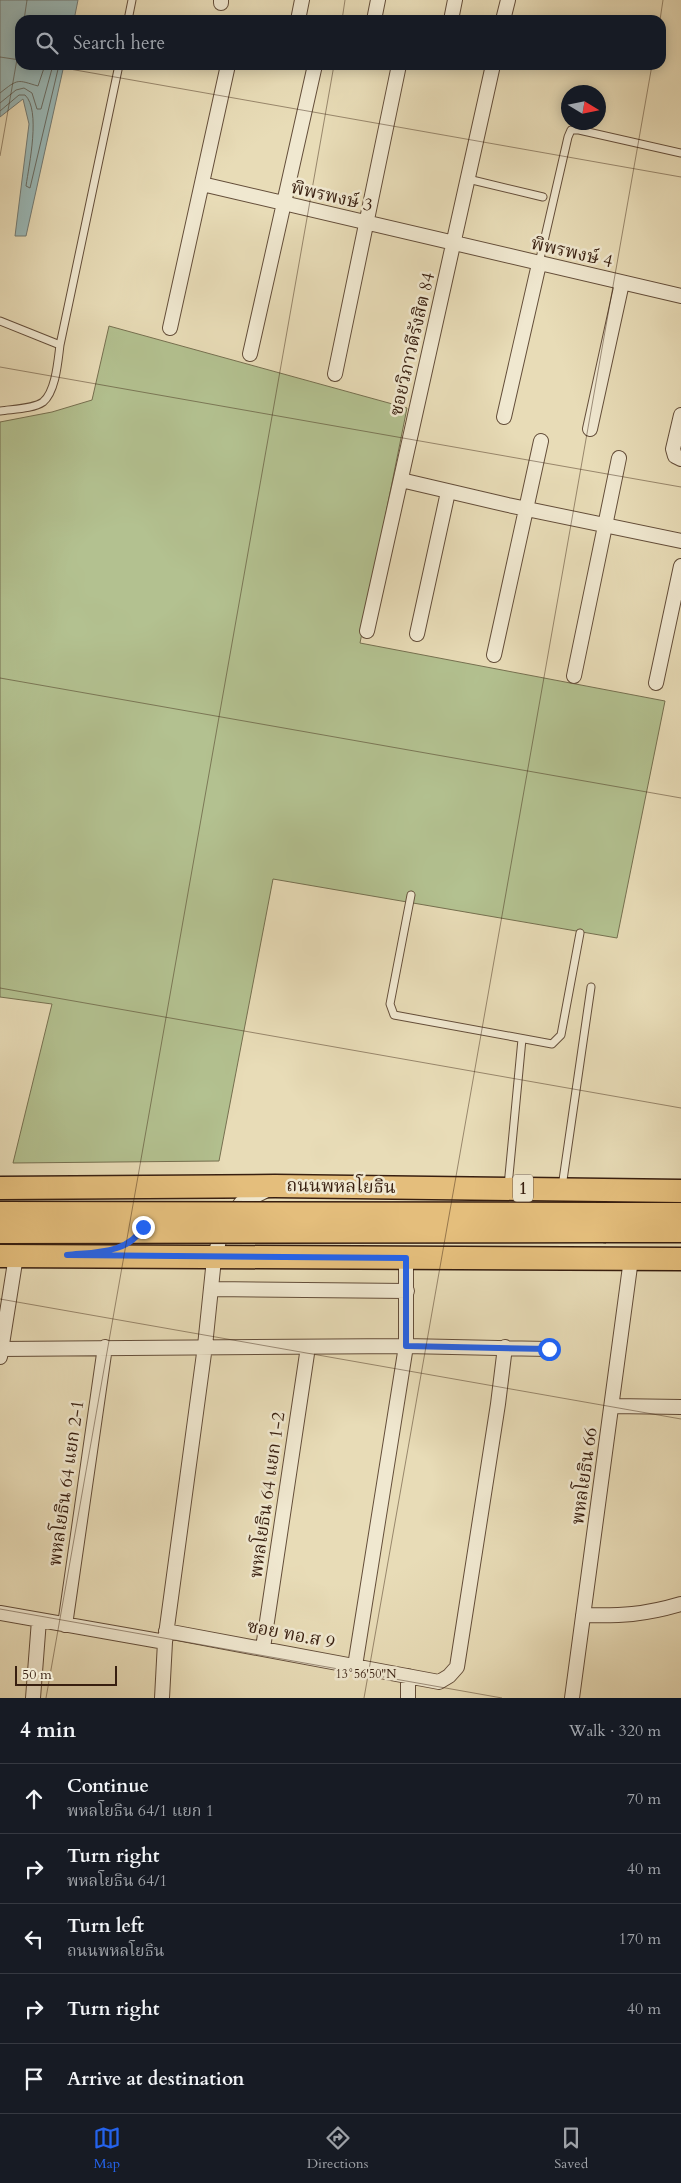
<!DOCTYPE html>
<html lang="en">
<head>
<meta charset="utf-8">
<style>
	body { margin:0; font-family:Cardo,"Noto Serif Thai",serif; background:#242831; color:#f1f3f6 }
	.compass { position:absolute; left:561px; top:85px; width:45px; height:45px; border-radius:50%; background:#171b24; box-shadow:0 2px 12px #0003; rotate:100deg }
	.scale { position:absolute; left:15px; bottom:12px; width:102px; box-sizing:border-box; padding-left:5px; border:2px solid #381f10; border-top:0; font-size:14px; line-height:18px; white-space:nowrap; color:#381f10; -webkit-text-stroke:4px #f0e8d0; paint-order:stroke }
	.stop { position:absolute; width:15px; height:15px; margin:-11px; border:4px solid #2563eb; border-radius:50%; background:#fff }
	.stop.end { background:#2563eb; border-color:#fff; box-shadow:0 1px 5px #0008 }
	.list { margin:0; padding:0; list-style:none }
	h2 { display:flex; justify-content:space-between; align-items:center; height:65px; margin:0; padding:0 20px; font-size:21px }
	h2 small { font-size:16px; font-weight:400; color:#9ea1a6 }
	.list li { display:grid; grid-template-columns:32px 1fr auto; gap:15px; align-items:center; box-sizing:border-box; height:70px; padding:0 20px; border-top:1px solid #363941 }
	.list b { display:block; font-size:19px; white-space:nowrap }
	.list p { margin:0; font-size:16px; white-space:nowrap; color:#9ea1a6 }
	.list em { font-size:16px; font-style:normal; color:#9ea1a6 }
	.icon { flex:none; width:28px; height:28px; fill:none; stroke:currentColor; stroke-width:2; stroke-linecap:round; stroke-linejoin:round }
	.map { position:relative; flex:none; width:681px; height:1698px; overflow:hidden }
	.search { position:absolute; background:#171b24; box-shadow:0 2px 12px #0003; left:15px; right:15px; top:15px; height:55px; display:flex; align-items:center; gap:12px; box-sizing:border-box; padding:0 18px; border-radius:15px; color:#9ea1a6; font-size:19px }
	.sheet { height:415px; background:#171b24 }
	nav { display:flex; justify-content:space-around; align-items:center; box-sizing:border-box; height:70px; border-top:1px solid #363941; background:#171b24; font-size:14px; color:#9ea1a6 }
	nav a { display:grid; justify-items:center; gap:2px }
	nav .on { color:#2563eb }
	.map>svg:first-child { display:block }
</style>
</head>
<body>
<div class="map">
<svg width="681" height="1698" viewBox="0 0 681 1698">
	<rect width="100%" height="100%" fill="#e8dcb7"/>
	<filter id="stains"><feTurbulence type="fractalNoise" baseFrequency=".004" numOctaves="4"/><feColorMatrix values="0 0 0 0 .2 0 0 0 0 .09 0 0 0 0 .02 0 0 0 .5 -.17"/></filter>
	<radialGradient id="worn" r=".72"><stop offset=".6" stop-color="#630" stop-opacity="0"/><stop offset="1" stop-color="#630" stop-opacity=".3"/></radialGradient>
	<path fill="#b3c190" stroke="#767050" d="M109 326 407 408 360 643 665 701 617 938 273 879 219 1161 13 1163 52 1004 0 997V422L52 412 92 400Z"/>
	<path fill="#9ab9b8" stroke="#737b75" d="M0 0H78L74 20H20V65H64L26 236H15L29 124 23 99 0 117Z"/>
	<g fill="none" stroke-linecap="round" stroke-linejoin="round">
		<path stroke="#696c64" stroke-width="1" d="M0 93C19 78 17 80 38 86L45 65
			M0 103 16 90 24 88 32 93 37 109H41L53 65
			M0 111 19 95H25C41 110 29 165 26 186L30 188 59 65"/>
		<defs>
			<path id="lane" d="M128 20 132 0
				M468 179 543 197
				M539 263 568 137 571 130H579L681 153
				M0 321 60 345
				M0 411C13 409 33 409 43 402 56 391 58 360 60 345L119 65
				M411 895 390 1004 394 1015 552 1044 561 1035 580 933
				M508 1186 522 1039
				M562 1187 591 987"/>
			<path id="street" d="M221 3V0
				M298 20 302 0
				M374 20 378 0
				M451 20 455 0
				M503 20 508 0
				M202 184 681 296
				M170 328 228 65
				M250 354 315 65
				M335 374 399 65
				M681 415 673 449 675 456 681 459
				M504 417 539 264
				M590 429 622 283
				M401 480 508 505 681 541
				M367 631 493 65
				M417 634 448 492
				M494 655 541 441
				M574 676 619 458
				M656 683 681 566
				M212 1289 407 1291
				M0 1349 406 1346 549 1349
				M0 1357 16 1256
				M613 1406 681 1407
				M0 1613 165 1642
				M583 1615C621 1616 644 1615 681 1604
				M65 1625 105 1347
				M166 1631 439 1682 449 1676 457 1667 498 1404 505 1347
				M263 1648 308 1347
				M355 1666 406 1346V1258
				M408 1676V1698
				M33 1698 39 1620
				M162 1698 165 1642 205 1346 214 1259 222 1230 241 1203 269 1189
				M572 1698 631 1259"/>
			<path id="primary" d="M0 1188 275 1186 681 1191
				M607 1214H681
				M606 1231H681
				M0 1256 681 1259"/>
		</defs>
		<use href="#lane" stroke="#644e3a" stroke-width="9"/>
		<use href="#street" stroke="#644e3a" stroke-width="16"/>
		<use href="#primary" stroke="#381f10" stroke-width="25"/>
		<use href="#lane" stroke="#f0e8d0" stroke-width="7"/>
		<use href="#street" stroke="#f0e8d0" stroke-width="14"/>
		<use href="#primary" stroke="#e4be7c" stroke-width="22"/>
		<defs>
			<path id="primary-bridge" d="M0 1213 607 1214
				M0 1232 606 1231"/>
		</defs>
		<use href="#primary-bridge" stroke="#381f10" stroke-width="25" stroke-linecap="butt"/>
		<use href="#primary-bridge" stroke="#e4be7c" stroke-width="22"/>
	</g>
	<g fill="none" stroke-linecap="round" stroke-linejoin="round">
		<path stroke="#2563eb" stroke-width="6" d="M143 1227C129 1254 94 1252 67 1255L406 1258V1346L549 1349"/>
	</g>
	<path fill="none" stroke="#381f10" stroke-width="1" stroke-opacity="0.45" d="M24 20 27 0M342 20 345 0M660 20 663 0M0 57 20 60M47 65 681 177M0 156 20 42M0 367 681 487M0 678 681 798M0 988 681 1108M0 1299 681 1419M0 1609 502 1698M46 1698 334 65M364 1698 652 65"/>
	<g text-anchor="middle" stroke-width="5" stroke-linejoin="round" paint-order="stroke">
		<rect fill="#f0e8d0" stroke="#6f5b4a" stroke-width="1" x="513" y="1174.5" width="20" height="27" rx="4"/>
		<g font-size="16" font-weight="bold" fill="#381f10">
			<text x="523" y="1194">1</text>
		</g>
		<g font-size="18" fill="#381f10" stroke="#f0e8d0">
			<text transform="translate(332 196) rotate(13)" y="6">พิพรพงษ์ 3</text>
			<text transform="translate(572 252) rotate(13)" y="6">พิพรพงษ์ 4</text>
			<text transform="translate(412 344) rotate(-77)" y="6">ซอยวิภาวดีรังสิต 84</text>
			<text transform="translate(341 1186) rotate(1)" y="6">ถนนพหลโยธิน</text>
			<text transform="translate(584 1476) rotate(-82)" y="6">พหลโยธิน 66</text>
			<text transform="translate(66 1483) rotate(-82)" y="6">พหลโยธิน 64 แยก 2-1</text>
			<text transform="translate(267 1495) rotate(-82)" y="6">พหลโยธิน 64 แยก 1-2</text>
			<text transform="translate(291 1634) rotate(11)" y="6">ซอย ทอ.ส 9</text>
		</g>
	</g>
	<g font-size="12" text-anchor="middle" fill="#381f10" stroke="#f0e8d0" stroke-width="5" stroke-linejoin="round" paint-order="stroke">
		<text x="366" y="1678">13°56'50"N</text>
	</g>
	<rect width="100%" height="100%" filter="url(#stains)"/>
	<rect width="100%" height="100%" fill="url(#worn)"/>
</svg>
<svg class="compass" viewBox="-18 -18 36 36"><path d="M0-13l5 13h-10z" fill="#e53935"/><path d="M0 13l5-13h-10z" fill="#9ea1a6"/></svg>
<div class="scale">50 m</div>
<div class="stop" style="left:549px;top:1349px"></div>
<div class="stop end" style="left:143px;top:1227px"></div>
<div class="search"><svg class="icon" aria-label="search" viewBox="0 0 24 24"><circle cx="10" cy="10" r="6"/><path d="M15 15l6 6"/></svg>Search here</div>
</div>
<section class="sheet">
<h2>4 min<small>Walk · 320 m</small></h2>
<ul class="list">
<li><svg class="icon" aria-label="ahead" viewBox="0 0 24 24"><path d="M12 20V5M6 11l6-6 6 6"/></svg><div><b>Continue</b><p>พหลโยธิน 64/1 แยก 1</p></div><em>70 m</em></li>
<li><svg class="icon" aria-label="right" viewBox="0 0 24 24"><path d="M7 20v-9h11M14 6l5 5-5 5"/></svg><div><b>Turn right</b><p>พหลโยธิน 64/1</p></div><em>40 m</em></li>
<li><svg class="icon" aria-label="left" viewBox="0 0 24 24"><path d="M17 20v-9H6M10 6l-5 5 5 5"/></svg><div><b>Turn left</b><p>ถนนพหลโยธิน</p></div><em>170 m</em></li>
<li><svg class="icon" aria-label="right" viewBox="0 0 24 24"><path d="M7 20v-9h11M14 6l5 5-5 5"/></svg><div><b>Turn right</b></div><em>40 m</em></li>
<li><svg class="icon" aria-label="arrive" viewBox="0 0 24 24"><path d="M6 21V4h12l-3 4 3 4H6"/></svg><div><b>Arrive at destination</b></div></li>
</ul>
</section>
<nav>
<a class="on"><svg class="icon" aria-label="map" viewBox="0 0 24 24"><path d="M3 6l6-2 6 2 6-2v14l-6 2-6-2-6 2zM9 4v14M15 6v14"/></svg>Map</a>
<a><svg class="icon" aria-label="directions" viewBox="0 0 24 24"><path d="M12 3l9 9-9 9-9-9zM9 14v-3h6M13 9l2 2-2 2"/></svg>Directions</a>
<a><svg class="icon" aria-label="saved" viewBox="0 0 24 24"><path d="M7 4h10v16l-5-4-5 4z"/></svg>Saved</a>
</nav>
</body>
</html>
